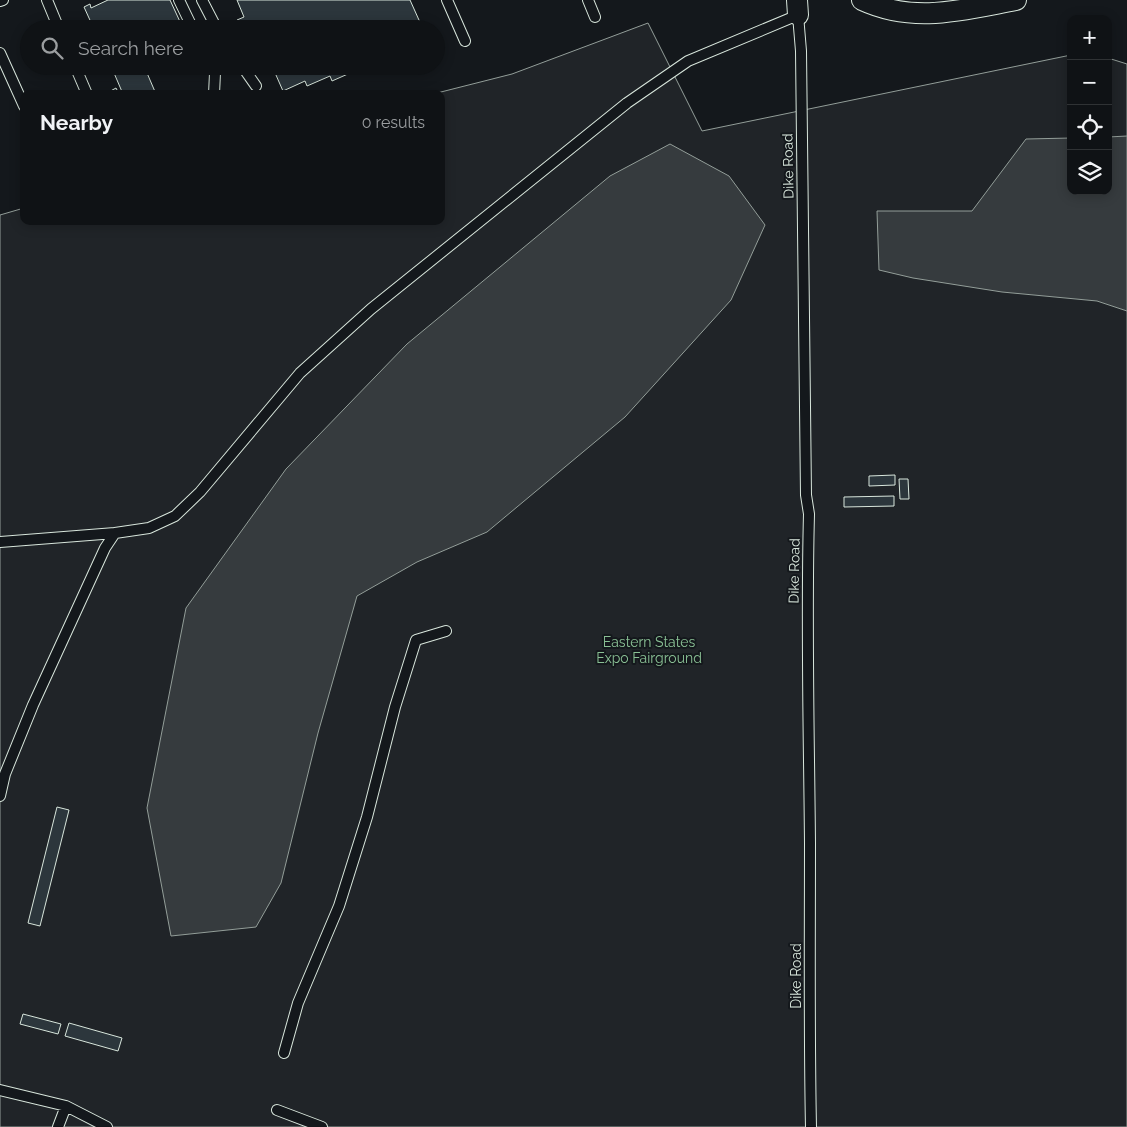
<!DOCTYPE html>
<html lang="en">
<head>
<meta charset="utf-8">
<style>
	body { margin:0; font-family:Raleway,sans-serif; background:#181b1e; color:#f1f3f6 }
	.controls { position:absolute; right:15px; top:15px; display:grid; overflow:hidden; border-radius:10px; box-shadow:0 2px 12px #0003 }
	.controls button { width:45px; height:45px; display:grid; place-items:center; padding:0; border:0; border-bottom:1px solid #2f3234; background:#0f1215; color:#f1f3f6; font:25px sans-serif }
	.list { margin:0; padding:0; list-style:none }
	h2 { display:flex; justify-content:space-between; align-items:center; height:65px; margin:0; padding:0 20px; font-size:21px }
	h2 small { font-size:16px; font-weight:400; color:#9b9ea0 }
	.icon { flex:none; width:28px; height:28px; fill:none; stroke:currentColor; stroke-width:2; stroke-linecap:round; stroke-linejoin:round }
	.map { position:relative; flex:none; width:1127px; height:1127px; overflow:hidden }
	.search { position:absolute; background:#0f1215; box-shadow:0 2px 12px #0003; left:20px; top:20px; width:425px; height:55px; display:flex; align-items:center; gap:12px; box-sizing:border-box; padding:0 18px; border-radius:28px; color:#9b9ea0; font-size:19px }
	.panel { position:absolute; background:#0f1215; box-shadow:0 2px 12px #0003; left:20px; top:90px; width:425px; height:135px; border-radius:10px }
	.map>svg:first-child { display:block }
</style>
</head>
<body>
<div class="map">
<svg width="1127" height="1127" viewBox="0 0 1127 1127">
	<rect width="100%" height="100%" fill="#14181c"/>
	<path fill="#202428" stroke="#939e99" d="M648 23 702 131 1071 55V191H1108V58L1127 64V1127H0V215L24 208V221H441V94H433L512 74Z"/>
	<path fill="#363b3e" stroke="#939e99" d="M1127 136V311L1097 301 1002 292 913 278 879 270 877 211H972L1026 139 1071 138V191H1108V137Z
		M670 144 729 176 765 225 731 300 625 417 487 532 417 562 357 596 318 733 281 883 256 927 171 936 147 808 186 608 286 469 407 344 610 176Z"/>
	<path fill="#2c363c" stroke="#d8e6dc" d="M108 0H170L182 26 176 29H94L84 7 90 4 91 8Z
		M237 0H410L423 29H241L237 20 244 17Z
		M111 66H144L156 94H123Z
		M272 66H366L332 81 330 76 307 86 305 81 283 91Z
		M116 88 119 94H105Z
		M895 475V485L869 486V476Z
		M899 479H908L909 499H900Z
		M894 496V506L844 507V497Z
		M57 807 69 810 40 926 28 923Z
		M23 1014 61 1024 58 1034 20 1024Z
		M69 1023 122 1038 118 1051 65 1036Z"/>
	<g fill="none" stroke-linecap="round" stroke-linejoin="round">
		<defs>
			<path id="service" d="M47 0 59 29
				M179 0 193 29
				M202 0 217 29
				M447 0 465 41
				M588 0 595 17
				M0 1 3 0
				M0 53 24 106
				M75 66 87 94
				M212 66 215 73 214 94
				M242 66 256 86
				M0 542 115 533 149 528 175 516 200 492 300 373 371 309 627 103 688 61 798 15 801 51 806 495 809 514C806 623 809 733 810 843 810 938 809 1032 811 1127
				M0 796 5 774 33 705 105 548 115 533
				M284 1053 298 1003 339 906 367 817 395 707 416 640 446 631
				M0 1090 66 1106 107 1127
				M277 1110 322 1127
				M58 1127 66 1106"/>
			<path id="minor" d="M797 0 798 15
				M862 0C914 24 962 10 1016 0"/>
		</defs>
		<use href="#service" stroke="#d8e6dc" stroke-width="12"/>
		<use href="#minor" stroke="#d8e6dc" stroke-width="22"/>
		<use href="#service" stroke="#14181c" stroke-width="10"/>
		<use href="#minor" stroke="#14181c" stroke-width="20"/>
	</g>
	<g text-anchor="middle" stroke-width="4" stroke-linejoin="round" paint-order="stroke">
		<g font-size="14" fill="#d8e6dc" stroke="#14181c">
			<text transform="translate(788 166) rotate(-91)" y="5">Dike Road</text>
			<text transform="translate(794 571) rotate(-89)" y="5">Dike Road</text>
			<text transform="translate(796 976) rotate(-90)" y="5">Dike Road</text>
		</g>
		<g font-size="14" fill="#8ac095" stroke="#14181c">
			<text x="649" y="647">Eastern States<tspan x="649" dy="16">Expo Fairground</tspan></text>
		</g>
	</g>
</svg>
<div class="controls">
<button>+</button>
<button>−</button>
<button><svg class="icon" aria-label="locate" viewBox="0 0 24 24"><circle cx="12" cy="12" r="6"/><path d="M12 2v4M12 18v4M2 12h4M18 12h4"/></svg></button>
<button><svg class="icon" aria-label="layers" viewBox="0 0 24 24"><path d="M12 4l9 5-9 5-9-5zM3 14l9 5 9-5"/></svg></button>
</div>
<div class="search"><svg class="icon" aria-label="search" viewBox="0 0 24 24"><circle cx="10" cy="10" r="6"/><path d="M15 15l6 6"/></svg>Search here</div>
<section class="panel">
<h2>Nearby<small>0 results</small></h2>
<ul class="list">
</ul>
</section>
</div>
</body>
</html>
